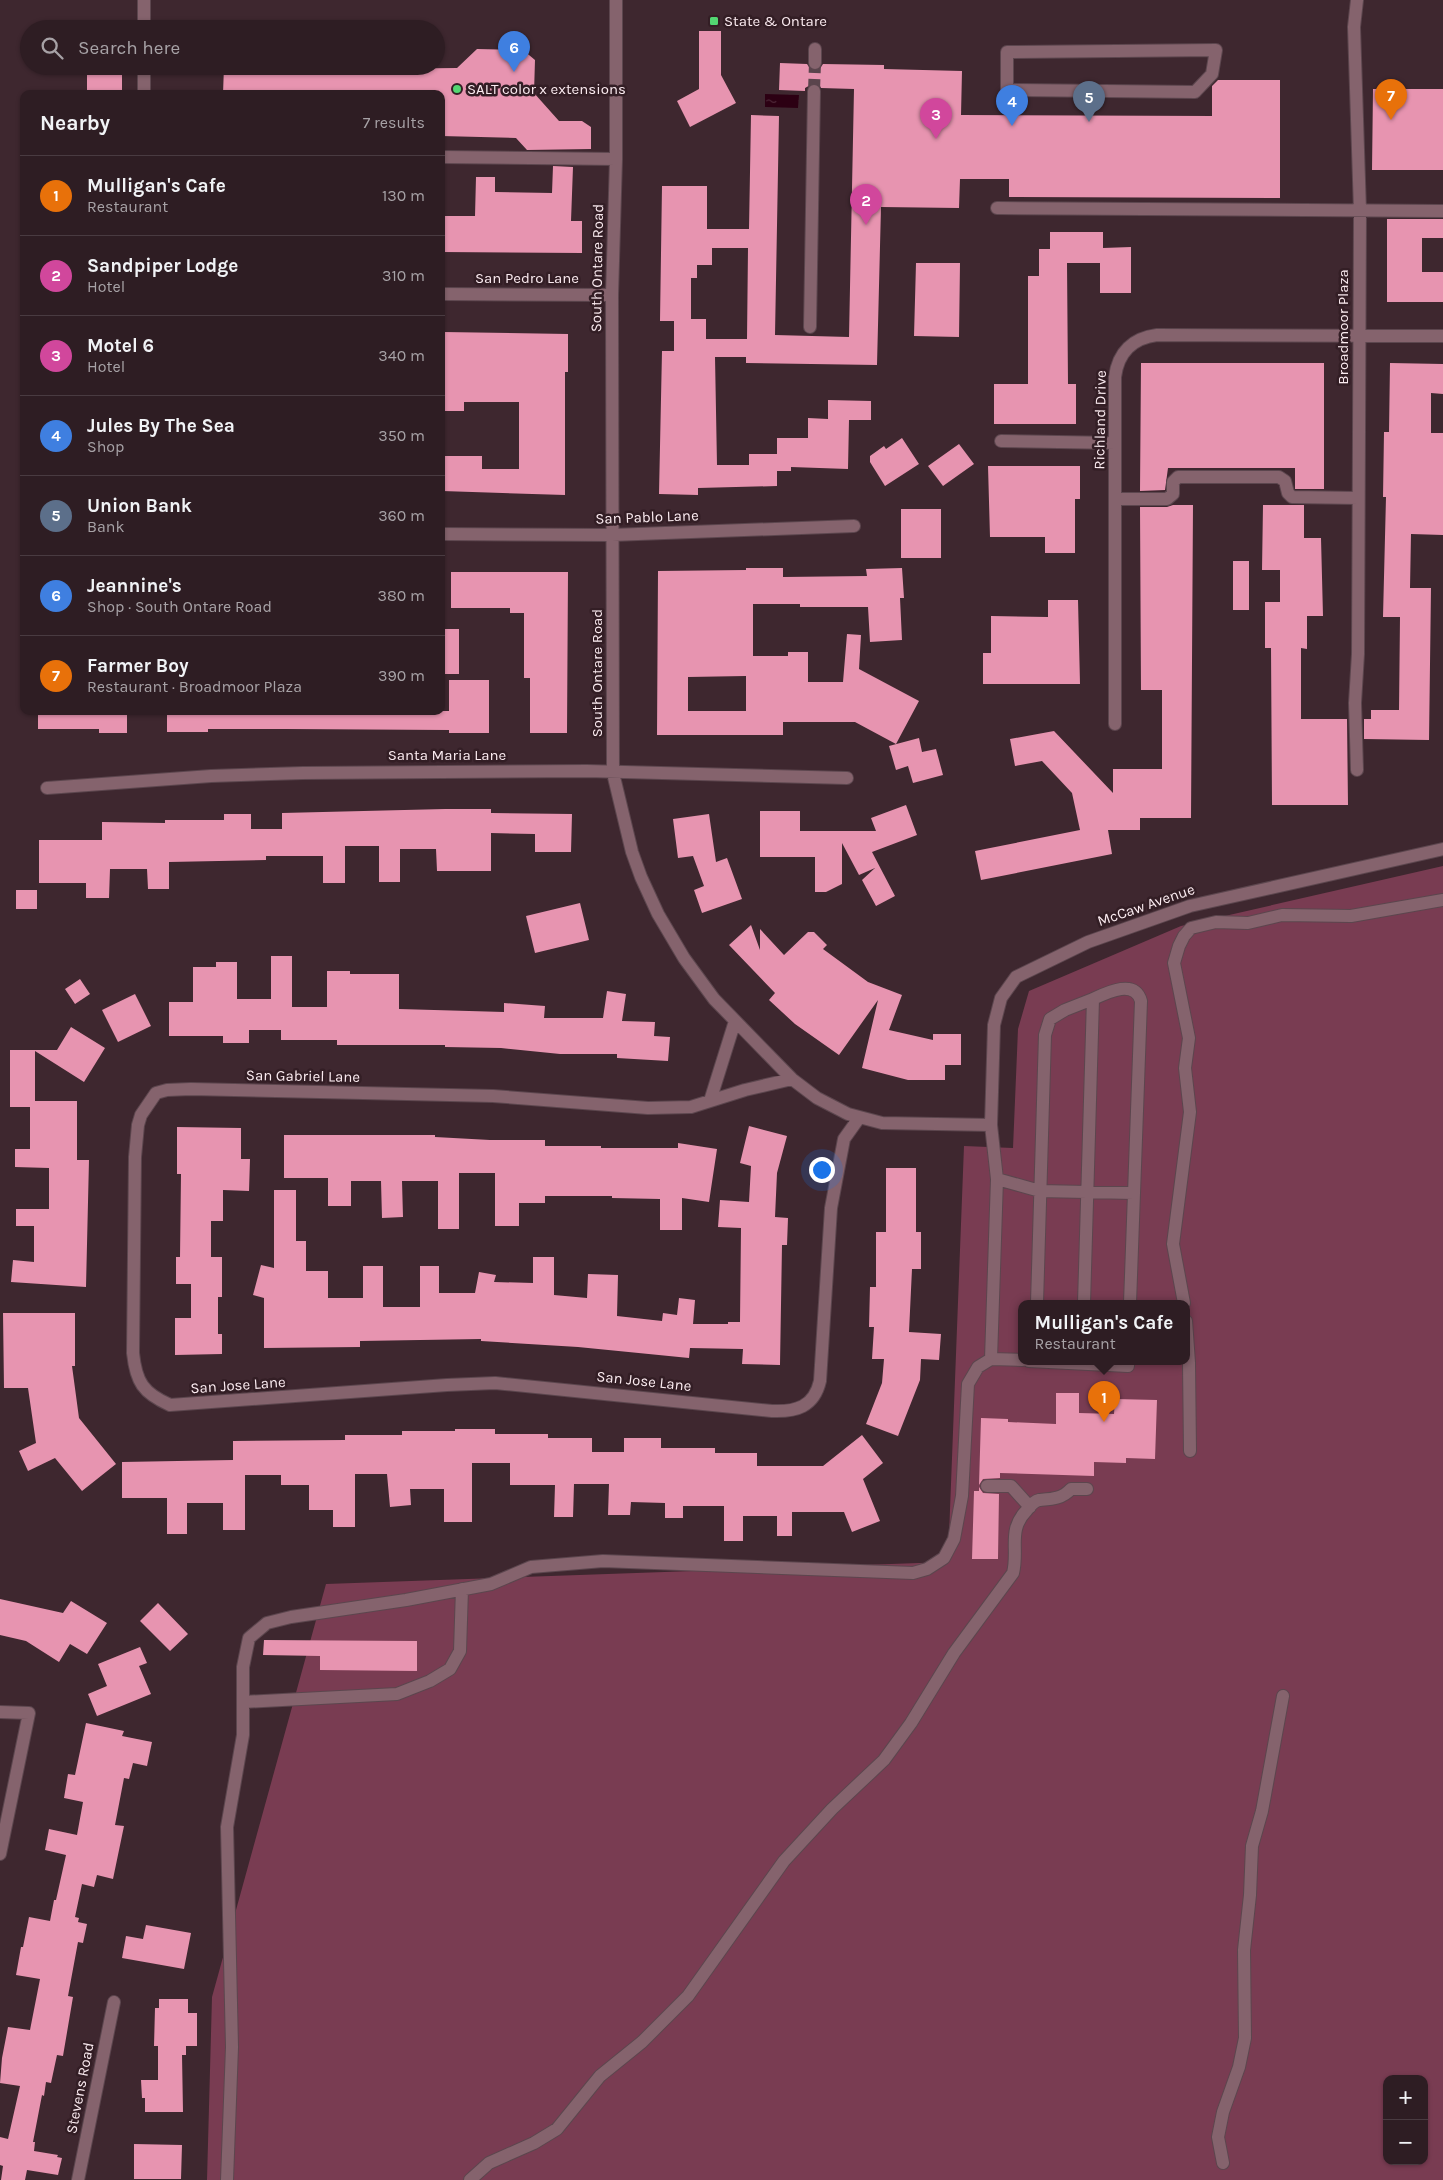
<!DOCTYPE html>
<html lang="en">
<head>
<meta charset="utf-8">
<style>
	body { margin:0; font-family:Karla,sans-serif; background:#36262b; color:#f1f3f6 }
	.controls { position:absolute; right:15px; bottom:15px; display:grid; overflow:hidden; border-radius:10px; box-shadow:0 1px 4px #0004 }
	.controls button { width:45px; height:45px; display:grid; place-items:center; padding:0; border:0; border-bottom:1px solid #493b41; background:#2e1d23; color:#f1f3f6; font:25px sans-serif }
	.you { position:absolute; left:821px; top:1169px; width:18px; height:18px; margin:-12px; border:4px solid #fff; border-radius:50%; background:#1a73e8; box-shadow:0 0 0 8px #1a73e833 }
	.badge { display:grid; place-items:center; width:32px; height:32px; border-radius:50%; background:#2563eb; color:#fff; font-size:16px; font-weight:700 }
	.pin { position:absolute; translate:-50% -41px; filter:drop-shadow(0 1px 2px #0008) }
	.pin::after { content:''; position:absolute; top:26px; width:18px; height:15px; background:inherit; clip-path:polygon(0 0,100% 0,50% 100%) }
	.popup { position:absolute; left:1018px; top:1300px; width:172px; height:65px; box-sizing:border-box; display:grid; place-content:center; border-radius:10px; background:#2e1d23; filter:drop-shadow(0 1px 4px #0005); font-size:16px; white-space:nowrap; color:#a7a2a6 }
	.popup b { font-size:19px; color:#f1f3f6 }
	.popup::after { content:''; position:absolute; left:50%; top:100%; margin-left:-10px; border:10px solid transparent; border-top-color:#2e1d23 }
	.list { margin:0; padding:0; list-style:none }
	h2 { display:flex; justify-content:space-between; align-items:center; height:65px; margin:0; padding:0 20px; font-size:21px }
	h2 small { font-size:16px; font-weight:400; color:#a7a2a6 }
	.list li { display:grid; grid-template-columns:32px 1fr auto; gap:15px; align-items:center; box-sizing:border-box; height:80px; padding:0 20px; border-top:1px solid #493b41 }
	.list b { display:block; font-size:19px; white-space:nowrap }
	.list p { margin:0; font-size:16px; white-space:nowrap; color:#a7a2a6 }
	.list em { font-size:16px; font-style:normal; color:#a7a2a6 }
	.icon { flex:none; width:28px; height:28px; fill:none; stroke:currentColor; stroke-width:2; stroke-linecap:round; stroke-linejoin:round }
	.map { position:relative; flex:none; width:1443px; height:2180px; overflow:hidden }
	.search { position:absolute; background:#2e1d23; box-shadow:0 1px 4px #0004; left:20px; top:20px; width:425px; height:55px; display:flex; align-items:center; gap:12px; box-sizing:border-box; padding:0 18px; border-radius:28px; color:#a7a2a6; font-size:19px }
	.panel { position:absolute; background:#2e1d23; box-shadow:0 1px 4px #0004; left:20px; top:90px; width:425px; height:625px; border-radius:10px }
	.map>svg:first-child { display:block }
</style>
</head>
<body>
<div class="map">
<svg width="1443" height="2180" viewBox="0 0 1443 2180">
	<defs>
		<pattern id="water-ripples" width="26" height="14" patternUnits="userSpaceOnUse" patternTransform="scale(1.25)"><rect width="26" height="14" fill="#2c0013"/><path d="M2 4q2-2 4 0t4 0M15 11q2-2 4 0t4 0" fill="none" stroke="#4c2536"/></pattern>
	</defs>
	<rect width="100%" height="100%" fill="#3e272f"/>
	<path fill="#793c52" fill-rule="evenodd" d="M1443 866V2180H207L212 1997 326 1584 948 1562 964 1146 1013 1148 1018 1029 1029 991 1181 926ZM1022 1303H1186V1361H1022ZM1387 2079H1424V2161H1387Z"/>
	<path fill="url(#water-ripples)" d="M765 94 799 95 798 108 765 107Z"/>
	<path fill="#e794b0" fill-rule="evenodd" d="M699 31H721V75L736 103 690 127 677 101 699 89Z
		M477 49 523 50 535 60 534 93 559 121H582L591 127V149L527 150 516 138 441 136V94H223L224 66H271V70L457 68Z
		M780 63 807 64 811 70 815 71 819 70 823 64 884 65V69L962 71 961 115 1212 116V86L1218 80H1280V198L1009 197V179H960L959 208 881 207 877 365 746 363V357H715L717 465H749V454H777V438H808V418L828 419V400L871 401V420H849L848 469 791 467V471H777V486L698 488V495L659 494 662 351H674V321H660L662 186H707V229H749L751 115 779 116 775 335 849 337 854 89 821 88 819 84 814 83 805 88V91L779 90ZM712 248H748L747 339H706V319H691V278H697V265H712Z
		M87 66H122V94H87Z
		M1373 89H1443V170H1372Z
		M553 166 573 167 571 221H582V253L441 252V216H475L476 177H495V192L552 193Z
		M1387 219H1443V238H1422V272H1443V302H1387Z
		M1050 232H1103V248L1131 247V293H1100V263H1067L1068 384H1076V424H994V384H1028V276H1039V249H1050Z
		M916 263H960L959 337 914 336Z
		M443 332 568 334V372H565V495L442 491V456H482V469H519V402H464V411H441Z
		M1141 363H1324V489H1295V468H1168L1165 490 1140 491Z
		M1390 363 1443 364V394L1431 393V433H1443V535L1411 534 1410 588H1431L1429 740 1364 739V719H1371V710H1399L1400 617H1383L1386 497H1383L1384 432H1389Z
		M902 438 919 464 885 486 870 462V456L884 446 886 449Z
		M959 444 974 464 943 486 928 466Z
		M988 466H1080V499H1075V553H1045V537H990Z
		M1173 505H1193L1191 818H1140V830H1108L1112 854 981 880 975 851 1080 830 1072 793 1042 761 1015 766 1010 739 1054 731 1113 793V769H1162V690H1141L1140 507H1167Z
		M1263 505H1304V538H1321L1323 616H1307V649L1301 648V719H1347L1348 805H1272L1271 648H1265V602H1280V570H1262Z
		M901 509H941V558H901Z
		M1233 561H1249V610H1233Z
		M746 568H783V577L867 576 866 569 902 568 904 598H900L902 640 870 642 868 607H800V604H753V656H788V652H808V682H843L847 634 861 635 859 669 919 701 896 744 855 722H783V735H657L658 571 746 570ZM746 676V711H688V677Z
		M451 572H568L567 733H530V678H524V613H510V608H451Z
		M1048 600H1078L1080 684H983V653H991V616L1048 617Z
		M441 629H459V674H441Z
		M449 680H489V733H449V730L286 729H208V732H167V711H449Z
		M38 711H127V733H99V729H38Z
		M919 738 922 752 936 749 943 775 913 783 908 766 896 770 889 746Z
		M906 805 917 835 872 852 895 896 876 906 862 880 875 868 859 875 842 843V884L826 892H815V857H760V811H800V831H876L871 818Z
		M445 809H491V813L572 814 571 852H535V834L491 833V871H437L436 849H400V882H379V846H345V883H323V856H266V860L169 862V889H148L147 869H110L109 898H86V883H39V840H102V822L165 823V820H224V814H251V829H282V813Z
		M709 814 716 862 727 858 742 899 702 913 694 890 704 886 693 856 678 858 673 819Z
		M16 890H37V909H16Z
		M580 903 589 940 535 953 526 916Z
		M751 925 760 950V929L784 955 808 932H814L827 945 823 949 868 982 902 995 889 1030 933 1040V1034H961V1065H945V1080H908L862 1068 878 1000 839 1055 795 1024 769 1000 775 993 729 945Z
		M271 956H292V1007H327V971H350V974H399V1009L504 1012V1003L545 1006 544 1018H603L607 991 626 994 622 1021 655 1022 654 1036 670 1037 668 1061 617 1058V1054H560L501 1048 445 1047V1045H337V1040H281V1030H249V1043H223V1036H169V1002H193V967H216V962H237V999H271Z
		M80 979 90 994 75 1004 65 989Z
		M135 994 151 1026 118 1042 102 1010Z
		M71 1027 105 1048 84 1082 35 1051V1101H77V1160H89L86 1287 11 1282 13 1260 34 1262V1226H16V1209H49V1168L15 1167V1149H30V1107H10V1050H57Z
		M749 1126 787 1136 777 1173 775 1217 788 1218 787 1245H782L780 1365 742 1364 743 1349 690 1348 689 1358 578 1347 481 1341V1339L360 1341V1347L264 1348V1298L253 1295 261 1265 274 1268V1190H296V1241H306V1271H328V1298H363V1266H383V1307H420V1266H439V1293H475L479 1272 496 1275 494 1282 533 1283V1257H554V1295L587 1298 588 1274 618 1275 617 1316 662 1321 663 1313 677 1315 679 1298 695 1300 693 1324H728V1322H740L741 1228 718 1227 720 1200 749 1202 751 1166 740 1163Z
		M177 1127 241 1128V1159H250L249 1191 223 1190V1221H211V1257H222V1297H218V1334H222V1354L175 1355V1318H191V1284H176V1257H180L181 1174H177Z
		M284 1135H435V1137L490 1140H545V1146H601V1148H678V1143L717 1149 709 1202 682 1198V1230H660V1199L612 1198V1196H545V1203H519V1226H495V1173H459V1229H438V1181H402L403 1217 382 1218 381 1181H351V1206H328V1178H284Z
		M886 1168H916V1232H921V1269H912L909 1332 941 1334 939 1360 921 1359 920 1380 898 1436 866 1424 882 1383 884 1359H872L874 1327H869L870 1287H876V1232H886Z
		M3 1313H75V1366H72L79 1418 116 1464 82 1491 55 1458 28 1471 19 1451 36 1443 28 1388H4Z
		M1056 1393H1079V1413L1114 1414 1115 1399 1157 1400 1155 1459 1126 1458V1463L1094 1462V1476L1000 1473V1478L983 1479 979 1485 981 1418 1008 1419V1422L1056 1424Z
		M455 1429H495V1434H548V1438H592V1452H624V1438H661V1448H715V1453H757V1466H823L862 1435 883 1463 863 1479 880 1521 852 1532 844 1512H792V1536H777V1516H743V1541H724V1506H683V1518H665V1503L631 1502 630 1515H608L609 1484H574L573 1517H554L555 1485H510V1463H472V1522H444V1489H410L411 1505 390 1507 387 1474H355V1527H333V1510H309V1485H281V1475H245V1530H223V1503H187V1534H167V1498H122V1462L233 1460V1441L345 1440V1435H402V1431H455Z
		M979 1487 983 1493 999 1494 998 1559H972L974 1491H979Z
		M0 1599 63 1613 71 1601 107 1623 87 1654 70 1644 59 1662 26 1641 0 1635Z
		M158 1603 188 1634 170 1651 140 1621Z
		M264 1640 417 1641V1671L320 1670V1656L263 1655Z
		M140 1647 147 1663 139 1666 151 1694 97 1716 88 1694 107 1686 98 1664Z
		M86 1723 124 1731 122 1736 152 1742 147 1766 133 1763 129 1779 124 1778 115 1825 124 1826 113 1879 97 1875 94 1887 82 1884 75 1917 79 1918 78 1922 87 1924 83 1943 78 1942 68 1996 73 1997 63 2056 57 2055 51 2083 46 2082 44 2096 42 2095 33 2142H35L34 2151 58 2155 57 2157 62 2158 58 2175 27 2170 25 2180H1L3 2166 0 2165V2137L8 2139 20 2086 0 2083 2 2058 8 2027 30 2030 40 1979 16 1975 21 1947H23L29 1917 50 1921 54 1900H56L66 1855 45 1850 49 1829 77 1835 83 1802 64 1798 68 1774 75 1775Z
		M146 1925 191 1933 184 1969 122 1958 126 1936 143 1939Z
		M159 1999H188V2013H197V2046H186V2055H182L183 2112H145V2098H142L141 2080H158V2046H154L155 2008H159Z
		M134 2144 182 2145 181 2179H134Z"/>
	<g fill="none" stroke-linecap="round" stroke-linejoin="round">
		<path stroke="#5a444c" stroke-width="12" stroke-dasharray="12 6" stroke-linecap="butt" d="M814 91 815 63"/>
		<defs>
			<path id="minor" d="M144 0V29
				M616 0V159L612 295 613 773 632 852 641 877 658 914 684 958 714 999 792 1079 817 1098 848 1114 882 1123 991 1125
				M815 49V63
				M1216 50 1212 74 1195 92 1007 90V52Z
				M144 66V94
				M441 157 616 159
				M997 208 1443 211
				M441 294 612 295
				M810 327 814 91
				M1001 441 1115 443
				M1115 499H1167L1173 494V482L1178 477H1279L1285 481 1288 493 1292 497 1358 498
				M441 534 612 535 854 526
				M1115 724V377C1118 352 1133 338 1157 335L1443 336
				M1357 770 1355 703 1358 654 1360 211 1354 27 1357 0
				M47 788 211 776 303 773 587 771 847 778
				M792 1079 745 1090 691 1107 648 1108 493 1096 191 1089 167 1090 156 1093 141 1115 138 1125 135 1157 133 1353C136 1382 143 1393 170 1405L447 1385 495 1383 772 1411C796 1412 814 1407 820 1381L831 1208 844 1139 859 1118
				M710 1101 735 1021
				M1134 1193 1040 1191 997 1179 991 1125 994 1025 1001 998 1016 977 1088 942 1190 906 1443 849
				M1037 1303 1045 1035 1050 1019 1065 1010 1093 999
				M1084 1303 1093 999C1108 992 1135 979 1141 1001L1130 1303
				M1184 1303 1173 1244 1190 1112 1185 1068 1189 1038 1174 963 1179 946 1184 936 1191 928 1216 922 1248 923 1282 915 1351 916 1443 900
				M1186 1321 1189 1363 1190 1451
				M991 1359 997 1179
				M1029 1361 1128 1366V1361
				M987 1486H1011L1030 1507
				M243 1702 397 1694 430 1681 450 1669 460 1651 462 1589
				M0 1712 29 1713 0 1854
				M1223 2163 1218 2137 1223 2112 1239 2067 1245 2038 1244 1950 1250 1895 1252 1846 1262 1811 1283 1696
				M78 2180 114 2002
				M227 2180 232 2047 227 1827 243 1735V1667L249 1638 267 1623 291 1617 406 1600 491 1584 531 1567 603 1561 913 1573 927 1569 944 1558 954 1539 962 1496 968 1384 978 1367 991 1359 1022 1360
				M470 2180 489 2163 534 2143 557 2129 600 2076 642 2042 688 1996 784 1861 832 1809 884 1760 911 1723 954 1653 1013 1573C1019 1549 1007 1530 1027 1510 1030 1506 1034 1501 1039 1500 1051 1499 1062 1499 1071 1489H1087"/>
		</defs>
		<use href="#minor" stroke="#5c464e" stroke-width="14"/>
		<use href="#minor" stroke="#85636d" stroke-width="12"/>
	</g>
	<g fill="#53d672" stroke="#331e25" stroke-width="2">
		<rect x="709" y="16" width="10" height="10" rx="2.5"/>
		<circle cx="457" cy="89" r="5"/>
	</g>
	<g text-anchor="middle" stroke-width="5" stroke-linejoin="round" paint-order="stroke">
		<g font-size="15" fill="#fbebf0" stroke="#331e25" text-anchor="start">
			<text x="724" y="26">State &amp; Ontare</text>
			<text x="467" y="94">SALT color x extensions</text>
		</g>
		<g font-size="15" fill="#fbebf0" stroke="#331e25">
			<text transform="translate(597 268) rotate(-89)" y="5">South Ontare Road</text>
			<text x="527" y="283">San Pedro Lane</text>
			<text transform="translate(1343 327) rotate(-90)" y="5">Broadmoor Plaza</text>
			<text transform="translate(1100 420) rotate(-89)" y="5">Richland Drive</text>
			<text transform="translate(647 517) rotate(-2)" y="5">San Pablo Lane</text>
			<text transform="translate(597 673) rotate(-90)" y="5">South Ontare Road</text>
			<text x="447" y="760">Santa Maria Lane</text>
			<text transform="translate(1146 905) rotate(-19)" y="5">McCaw Avenue</text>
			<text transform="translate(303 1076) rotate(1)" y="5">San Gabriel Lane</text>
			<text transform="translate(644 1381) rotate(6)" y="5">San Jose Lane</text>
			<text transform="translate(238 1385) rotate(-4)" y="5">San Jose Lane</text>
			<text transform="translate(80 2088) rotate(-79)" y="5">Stevens Road</text>
		</g>
	</g>
</svg>
<div class="controls">
<button>+</button>
<button>−</button>
</div>
<div class="you"></div>
<div class="pin badge" style="left:1104px;top:1422px;background:#e8710a">1</div>
<div class="popup"><b>Mulligan's Cafe</b>Restaurant</div>
<div class="pin badge" style="left:866px;top:225px;background:#d1479c">2</div>
<div class="pin badge" style="left:936px;top:139px;background:#d1479c">3</div>
<div class="pin badge" style="left:1012px;top:126px;background:#3f7fe0">4</div>
<div class="pin badge" style="left:1089px;top:122px;background:#5c6f8a">5</div>
<div class="pin badge" style="left:514px;top:72px;background:#3f7fe0">6</div>
<div class="pin badge" style="left:1391px;top:120px;background:#e8710a">7</div>
<div class="search"><svg class="icon" aria-label="search" viewBox="0 0 24 24"><circle cx="10" cy="10" r="6"/><path d="M15 15l6 6"/></svg>Search here</div>
<section class="panel">
<h2>Nearby<small>7 results</small></h2>
<ul class="list">
<li><span class="badge" style="background:#e8710a">1</span><div><b>Mulligan's Cafe</b><p>Restaurant</p></div><em>130 m</em></li>
<li><span class="badge" style="background:#d1479c">2</span><div><b>Sandpiper Lodge</b><p>Hotel</p></div><em>310 m</em></li>
<li><span class="badge" style="background:#d1479c">3</span><div><b>Motel 6</b><p>Hotel</p></div><em>340 m</em></li>
<li><span class="badge" style="background:#3f7fe0">4</span><div><b>Jules By The Sea</b><p>Shop</p></div><em>350 m</em></li>
<li><span class="badge" style="background:#5c6f8a">5</span><div><b>Union Bank</b><p>Bank</p></div><em>360 m</em></li>
<li><span class="badge" style="background:#3f7fe0">6</span><div><b>Jeannine's</b><p>Shop · South Ontare Road</p></div><em>380 m</em></li>
<li><span class="badge" style="background:#e8710a">7</span><div><b>Farmer Boy</b><p>Restaurant · Broadmoor Plaza</p></div><em>390 m</em></li>
</ul>
</section>
</div>
</body>
</html>
